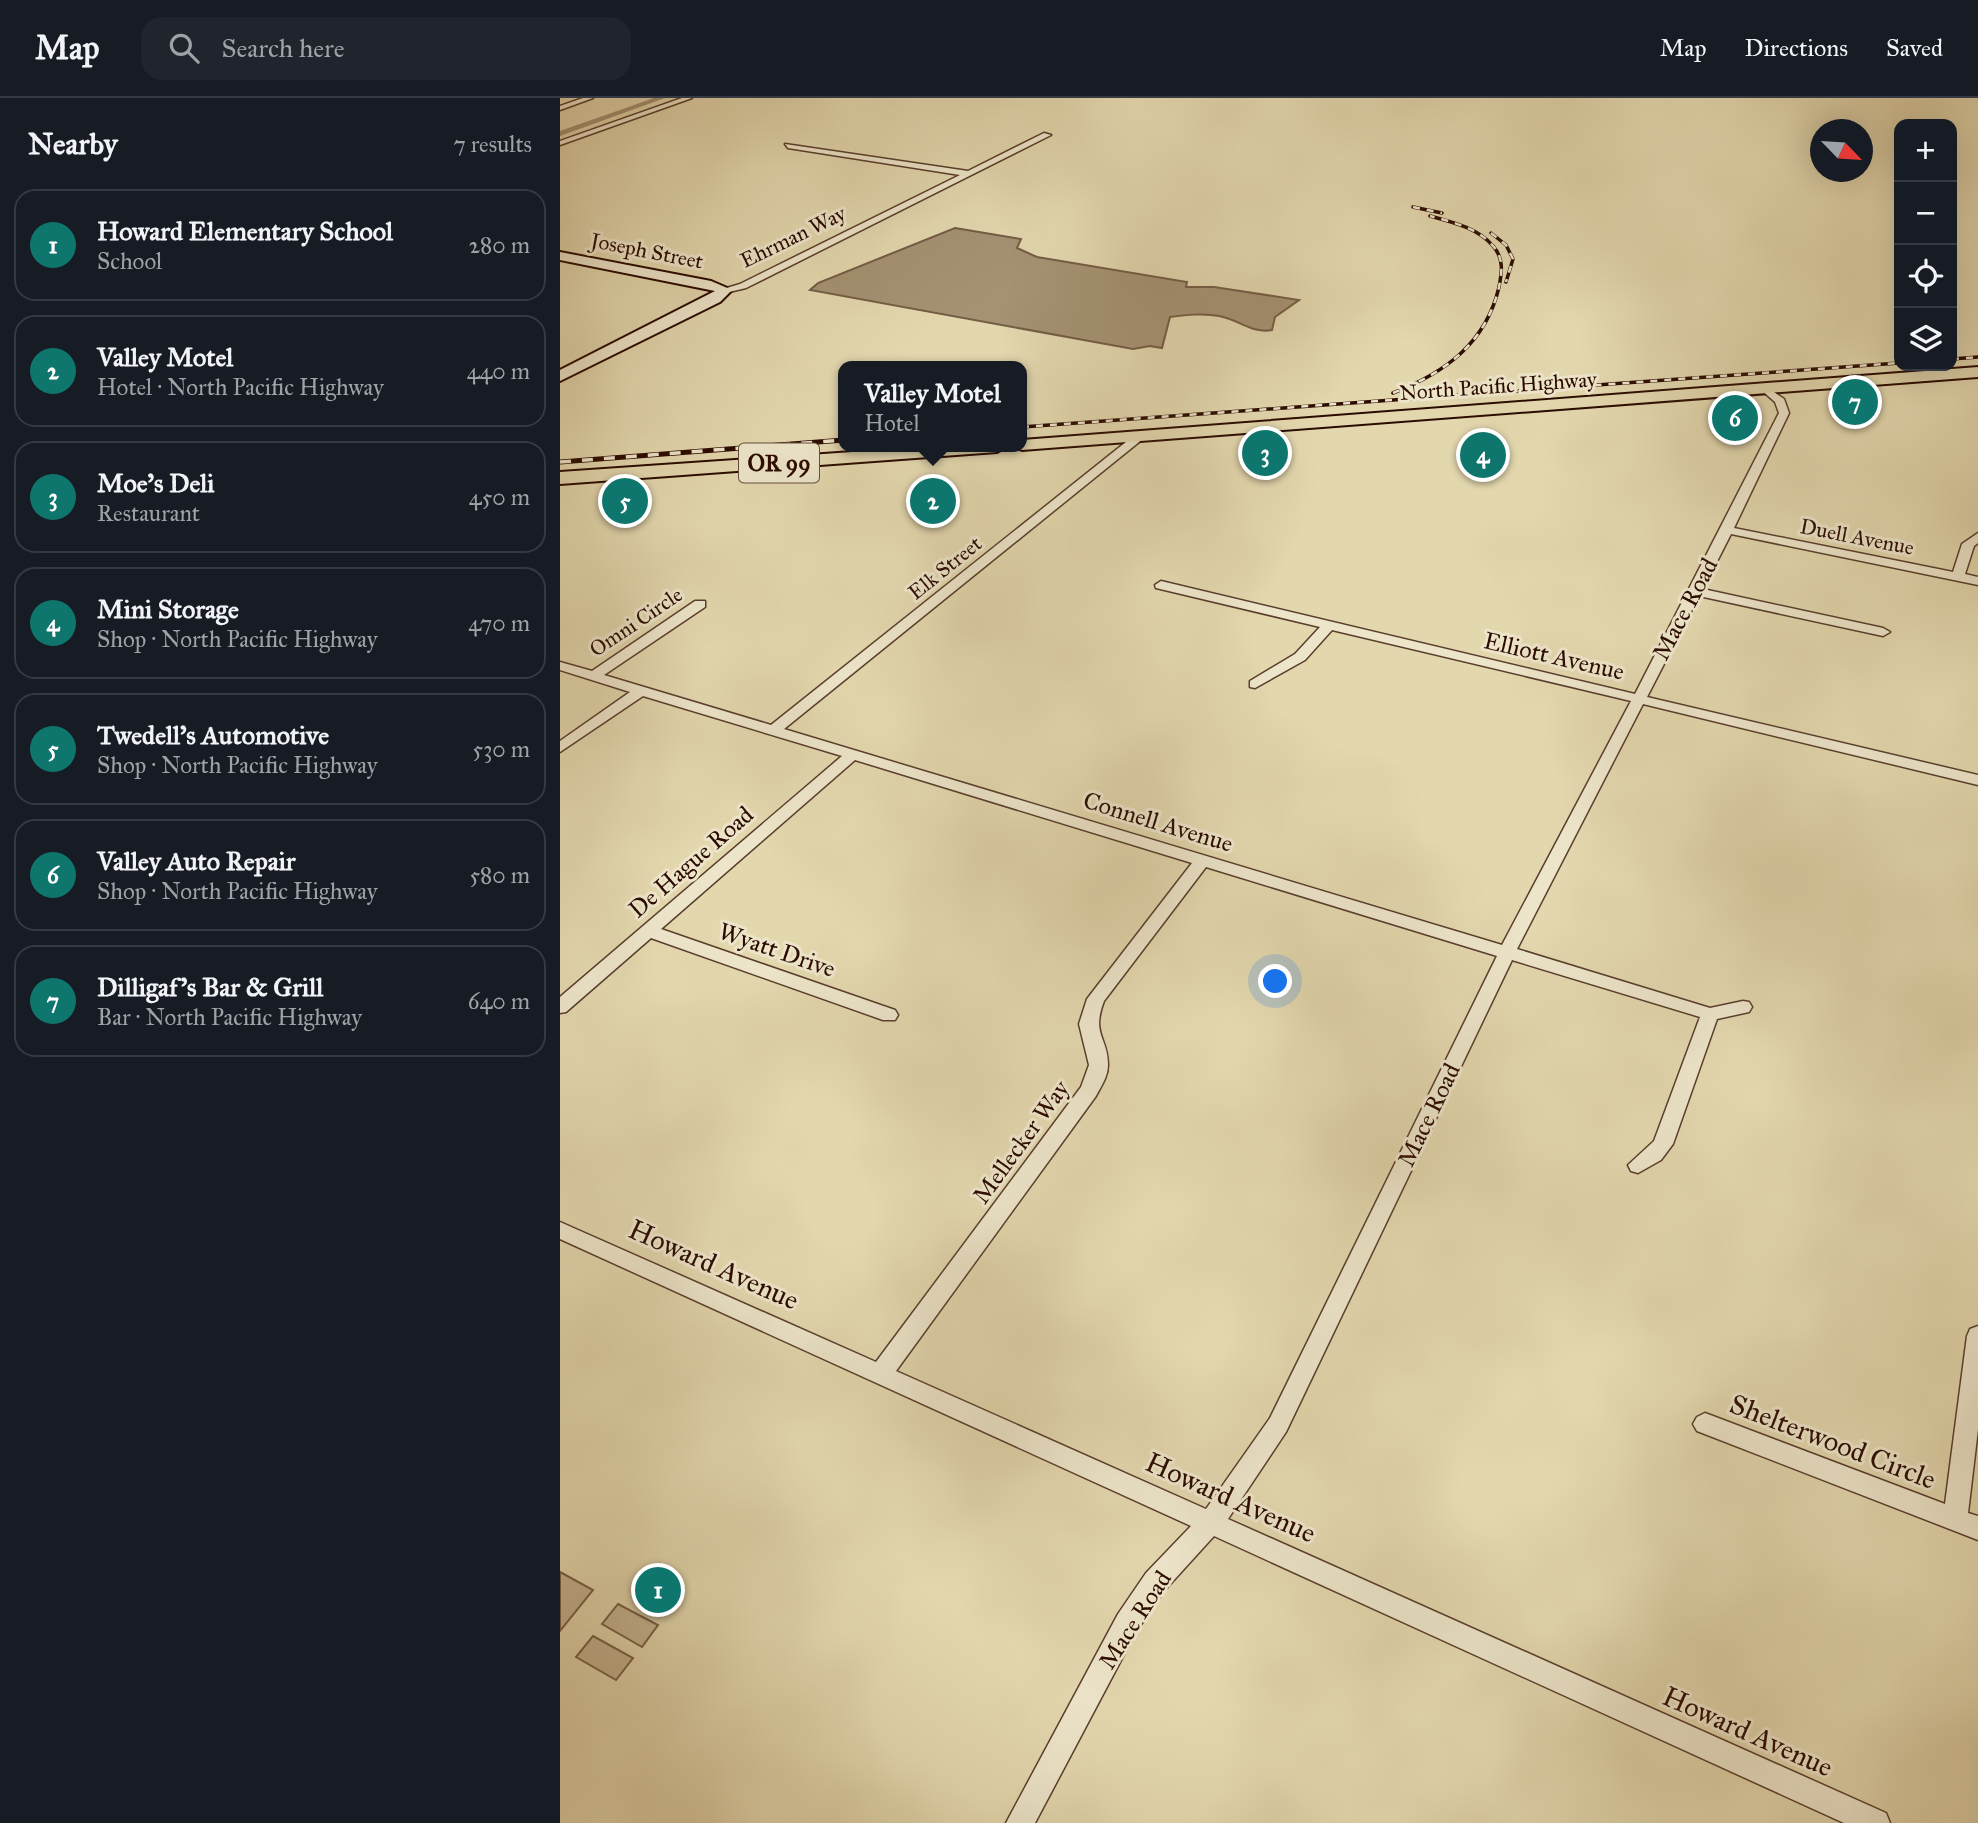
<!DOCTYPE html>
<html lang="en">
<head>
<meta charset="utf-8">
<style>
	body { margin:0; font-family:"IM FELL Great Primer",serif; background:#20242c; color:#f1f3f6 }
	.controls { position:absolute; right:21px; top:21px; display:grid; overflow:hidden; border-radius:14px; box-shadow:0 7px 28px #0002 }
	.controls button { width:63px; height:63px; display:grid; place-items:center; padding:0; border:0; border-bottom:2px solid #363941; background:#171b24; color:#f1f3f6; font:35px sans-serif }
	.compass { position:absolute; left:1250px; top:21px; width:63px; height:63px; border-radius:50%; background:#171b24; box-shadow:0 7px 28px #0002; rotate:115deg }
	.you { position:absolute; left:716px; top:884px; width:24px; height:24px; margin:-18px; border:5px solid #fff; border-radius:50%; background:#1a73e8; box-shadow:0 0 0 10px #1a73e833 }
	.badge { display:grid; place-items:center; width:46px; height:46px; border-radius:50%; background:#0f766e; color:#fff; font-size:23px; font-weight:700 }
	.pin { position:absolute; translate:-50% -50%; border:4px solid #fff; box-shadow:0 2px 7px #0006 }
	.popup { position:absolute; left:278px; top:263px; width:189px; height:91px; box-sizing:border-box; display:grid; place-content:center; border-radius:14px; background:#171b24; filter:drop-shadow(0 2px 5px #0005); font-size:23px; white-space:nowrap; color:#9ea1a6 }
	.popup b { font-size:26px; color:#f1f3f6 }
	.popup::after { content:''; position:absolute; left:50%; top:100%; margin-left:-14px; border:14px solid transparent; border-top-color:#171b24 }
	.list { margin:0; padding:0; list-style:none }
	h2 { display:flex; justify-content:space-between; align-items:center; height:91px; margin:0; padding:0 28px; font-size:30px }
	h2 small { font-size:23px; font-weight:400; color:#9ea1a6 }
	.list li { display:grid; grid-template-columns:46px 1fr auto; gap:21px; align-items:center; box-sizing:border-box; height:112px; margin:0 14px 14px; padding:0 14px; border:2px solid #363941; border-radius:21px }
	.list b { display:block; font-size:26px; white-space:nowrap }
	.list p { margin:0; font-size:23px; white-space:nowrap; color:#9ea1a6 }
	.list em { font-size:23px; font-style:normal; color:#9ea1a6 }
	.icon { flex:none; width:38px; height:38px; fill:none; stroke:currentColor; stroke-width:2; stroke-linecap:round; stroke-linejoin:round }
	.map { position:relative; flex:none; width:1418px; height:1725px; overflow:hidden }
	header { display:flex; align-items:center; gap:42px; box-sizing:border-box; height:98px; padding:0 35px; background:#171b24; border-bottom:2px solid #363941 }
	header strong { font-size:33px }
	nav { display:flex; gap:38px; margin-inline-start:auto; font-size:24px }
	.search { width:490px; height:63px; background:#20242c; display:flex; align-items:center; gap:18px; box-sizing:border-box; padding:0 24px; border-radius:21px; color:#9ea1a6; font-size:26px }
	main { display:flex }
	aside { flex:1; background:#171b24 }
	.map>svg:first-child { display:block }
</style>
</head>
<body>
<header>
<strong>Map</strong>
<div class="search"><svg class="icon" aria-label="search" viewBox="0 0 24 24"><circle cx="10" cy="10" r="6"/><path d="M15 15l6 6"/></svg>Search here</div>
<nav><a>Map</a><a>Directions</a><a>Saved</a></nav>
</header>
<main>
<aside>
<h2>Nearby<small>7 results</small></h2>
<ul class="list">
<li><span class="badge">1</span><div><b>Howard Elementary School</b><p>School</p></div><em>280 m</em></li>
<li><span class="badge">2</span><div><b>Valley Motel</b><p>Hotel · North Pacific Highway</p></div><em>440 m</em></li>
<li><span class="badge">3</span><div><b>Moe's Deli</b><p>Restaurant</p></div><em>450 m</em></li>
<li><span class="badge">4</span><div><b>Mini Storage</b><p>Shop · North Pacific Highway</p></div><em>470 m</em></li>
<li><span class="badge">5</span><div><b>Twedell's Automotive</b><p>Shop · North Pacific Highway</p></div><em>530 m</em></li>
<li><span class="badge">6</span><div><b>Valley Auto Repair</b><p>Shop · North Pacific Highway</p></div><em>580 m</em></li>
<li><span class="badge">7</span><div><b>Dilligaf's Bar &amp; Grill</b><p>Bar · North Pacific Highway</p></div><em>640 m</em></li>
</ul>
</aside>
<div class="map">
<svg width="1418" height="1725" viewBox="0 0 1418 1725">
	<rect width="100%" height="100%" fill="#e3d7ae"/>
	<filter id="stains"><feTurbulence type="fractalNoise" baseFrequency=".00286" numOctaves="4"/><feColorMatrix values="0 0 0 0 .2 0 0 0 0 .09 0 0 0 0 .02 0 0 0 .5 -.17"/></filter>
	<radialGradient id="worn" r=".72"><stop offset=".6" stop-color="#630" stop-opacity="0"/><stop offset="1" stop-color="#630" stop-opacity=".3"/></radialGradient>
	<path fill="#c4b490" stroke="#786048" stroke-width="2" d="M0 1474 33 1492 0 1533Z
		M58 1506 98 1527 82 1549 42 1526Z
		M33 1538 73 1560 56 1582 16 1559Z"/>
	<path fill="#a49273" stroke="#745c45" stroke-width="2" d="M395 130 461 141 457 150 477 159 627 184 626 189H654L739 202 715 219 712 232C692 236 678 221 659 218 643 215 626 217 610 219L602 250 590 248 573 251 250 192 258 185Z"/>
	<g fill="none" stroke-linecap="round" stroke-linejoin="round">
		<path fill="#a49273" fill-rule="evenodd" d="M94 0H105L0 38V33Z"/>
	</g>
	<path fill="#8b755a" stroke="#2b0b00" stroke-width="2" d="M1304 298 1297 316 1281 313 1286 299Z"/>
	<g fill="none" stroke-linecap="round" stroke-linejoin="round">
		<defs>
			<path id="street" d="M23 0H33L0 12V8Z
				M122 0H132L0 47V43Z
				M484 35 491 37 186 190 165 195 160 192 180 186 400 77 228 50 225 46 408 73Z
				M1204 287 1224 301 1229 315 1174 430 1393 474 1402 446 1418 435V445L1414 448 1405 476 1418 479V487L1171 436 1143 491 1323 530 1330 534 1323 538 1139 498 1087 599 1418 677V687L1083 606 957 851 1150 910 1183 903 1189 904 1192 909 1189 914 1157 921 1113 1046 1101 1062 1078 1075 1071 1073 1068 1067 1094 1043 1140 919 952 862 726 1334 668 1421 1326 1715 1330 1725H1284L654 1438 604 1493 576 1534 475 1725H446L558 1516 586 1475 631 1428 0 1141V1124L316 1264 521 989 529 967 519 926 527 901 632 765 295 662 101 831 335 912 338 917 335 922H323L91 840 6 914 0 915V899L282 658 83 598 0 654V643L70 594 0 572V564L32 573 135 503H145V509L44 577 211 627 576 336H584V340L224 631 942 847 1071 603 772 532 745 562 695 590 690 589V583L735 556 760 529 596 490 595 487 601 483 1075 596 1219 315 1215 304 1199 290ZM646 769 937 858 710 1320 646 1411 336 1273 536 998C541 988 548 979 548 967 548 939 531 937 544 903Z
				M1418 1228V1331L1408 1415 1418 1418V1442L1137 1333 1133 1326 1137 1319 1145 1315 1385 1406 1407 1238 1410 1231Z"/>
			<path id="secondary" d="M0 154 151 183 172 192 160 204 0 283V272L155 193 0 162Z"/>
			<path id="primary" d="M1418 269V279L462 352 454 349H462V342Z
				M365 349H446L437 354 0 386V374Z"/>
		</defs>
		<use href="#street" stroke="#593e2c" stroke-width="3"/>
		<use href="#secondary" stroke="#2b0b00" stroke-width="4"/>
		<use href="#primary" stroke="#2b0b00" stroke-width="4"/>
		<use href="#street" fill="#ede5ca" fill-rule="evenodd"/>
		<use href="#secondary" fill="#ede5ca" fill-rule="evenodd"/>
		<use href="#primary" fill="#e3d7ae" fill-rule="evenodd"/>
		<defs>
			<path id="rail-far1" d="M853 109 882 115
				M931 135 946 147 953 161 946 184
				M1392 261 1418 259
				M833 295C885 275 926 245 939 189 942 174 944 160 933 148 918 130 892 124 870 118
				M462 329 1339 265"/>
			<path id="rail" d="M0 364 284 342"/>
		</defs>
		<use href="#rail-far1" stroke="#2b0b00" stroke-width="3.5"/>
		<use href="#rail" stroke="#2b0b00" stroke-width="5"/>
		<use href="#rail-far1" stroke="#ede5ca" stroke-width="2.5" stroke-dasharray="7" stroke-linecap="butt"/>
		<use href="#rail" stroke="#ede5ca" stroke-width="3.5" stroke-dasharray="11" stroke-linecap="butt"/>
	</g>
	<g text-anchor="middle" stroke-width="6" stroke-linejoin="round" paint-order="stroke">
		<g font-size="21" fill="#2b0b00" stroke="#ede5ca">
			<text transform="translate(233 139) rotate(-26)" y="7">Ehrman Way</text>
			<text transform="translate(87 153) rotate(11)" y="7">Joseph Street</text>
			<text transform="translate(938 288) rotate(-4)" y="7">North Pacific Highway</text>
			<text transform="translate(1297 439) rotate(11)" y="7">Duell Avenue</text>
			<text transform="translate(385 470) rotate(-39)" y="7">Elk Street</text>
			<text transform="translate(76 524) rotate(-34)" y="7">Omni Circle</text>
		</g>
		<rect fill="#ede5ca" stroke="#654c3d" stroke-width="2" x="179" y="345.5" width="80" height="39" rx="5"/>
		<g font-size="23" font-weight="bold" fill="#2b0b00">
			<text x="219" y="373">OR 99</text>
		</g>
		<g font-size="24" fill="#2b0b00" stroke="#ede5ca">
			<text transform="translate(1125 511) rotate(-62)" y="8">Mace Road</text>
			<text transform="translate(994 558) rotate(13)" y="8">Elliott Avenue</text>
			<text transform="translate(598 724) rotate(17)" y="8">Connell Avenue</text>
			<text transform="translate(131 764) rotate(-41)" y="8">De Hague Road</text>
			<text transform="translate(217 852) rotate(19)" y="8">Wyatt Drive</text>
			<text transform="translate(869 1017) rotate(-64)" y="8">Mace Road</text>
			<text transform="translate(461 1044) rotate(-54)" y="8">Mellecker Way</text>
			<text transform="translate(575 1522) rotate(-57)" y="8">Mace Road</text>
		</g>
		<g font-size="28" fill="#2b0b00" stroke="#ede5ca">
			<text transform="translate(154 1166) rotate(24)" y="10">Howard Avenue</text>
			<text transform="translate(1273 1343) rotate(21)" y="10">Shelterwood Circle</text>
			<text transform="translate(671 1399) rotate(24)" y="10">Howard Avenue</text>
			<text transform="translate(1188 1633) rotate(24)" y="10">Howard Avenue</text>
		</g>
	</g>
	<rect width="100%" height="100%" filter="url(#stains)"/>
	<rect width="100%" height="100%" fill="url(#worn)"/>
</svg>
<div class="controls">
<button>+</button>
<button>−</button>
<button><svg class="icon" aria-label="locate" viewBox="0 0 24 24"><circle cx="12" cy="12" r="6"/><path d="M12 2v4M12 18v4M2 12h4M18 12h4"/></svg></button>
<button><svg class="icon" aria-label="layers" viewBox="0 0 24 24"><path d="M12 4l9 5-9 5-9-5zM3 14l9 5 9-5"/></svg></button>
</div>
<svg class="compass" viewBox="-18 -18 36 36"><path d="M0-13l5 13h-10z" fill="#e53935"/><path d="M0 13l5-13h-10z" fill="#9ea1a6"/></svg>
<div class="you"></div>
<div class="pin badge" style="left:98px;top:1492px">1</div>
<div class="pin badge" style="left:373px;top:403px">2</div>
<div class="popup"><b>Valley Motel</b>Hotel</div>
<div class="pin badge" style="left:705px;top:355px">3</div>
<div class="pin badge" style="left:923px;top:357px">4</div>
<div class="pin badge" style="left:65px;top:403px">5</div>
<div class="pin badge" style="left:1175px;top:320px">6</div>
<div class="pin badge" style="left:1295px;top:304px">7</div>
</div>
</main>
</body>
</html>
